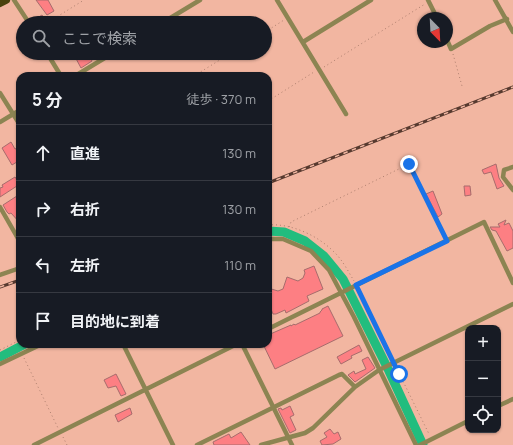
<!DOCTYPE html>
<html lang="ja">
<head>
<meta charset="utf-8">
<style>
	body { margin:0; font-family:Manrope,"Noto Sans JP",sans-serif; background:#242831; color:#f1f3f6 }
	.controls { position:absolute; right:12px; bottom:12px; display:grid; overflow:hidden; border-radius:8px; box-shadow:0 1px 3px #0004 }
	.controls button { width:36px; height:36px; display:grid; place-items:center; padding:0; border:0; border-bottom:1px solid #363941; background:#171b24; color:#f1f3f6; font:20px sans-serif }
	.compass { position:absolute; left:417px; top:12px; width:36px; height:36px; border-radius:50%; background:#171b24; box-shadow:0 1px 3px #0004; rotate:156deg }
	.stop { position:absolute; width:12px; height:12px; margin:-9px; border:3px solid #1a73e8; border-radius:50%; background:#fff }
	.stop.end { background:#1a73e8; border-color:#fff; box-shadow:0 1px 4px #0008 }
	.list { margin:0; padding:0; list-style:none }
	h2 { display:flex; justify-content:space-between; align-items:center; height:52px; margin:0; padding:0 16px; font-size:17px }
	h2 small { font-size:13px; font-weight:400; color:#9ea1a6 }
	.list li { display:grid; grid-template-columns:26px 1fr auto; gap:12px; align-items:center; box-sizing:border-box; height:56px; padding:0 16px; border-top:1px solid #363941 }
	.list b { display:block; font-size:15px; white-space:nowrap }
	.list em { font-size:13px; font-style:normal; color:#9ea1a6 }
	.icon { flex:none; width:22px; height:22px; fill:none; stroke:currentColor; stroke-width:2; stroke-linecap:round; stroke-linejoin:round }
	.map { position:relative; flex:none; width:513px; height:445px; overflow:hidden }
	.search { position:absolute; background:#171b24; box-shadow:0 1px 3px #0004; left:16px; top:16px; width:256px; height:44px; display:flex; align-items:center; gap:10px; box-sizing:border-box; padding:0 14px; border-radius:22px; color:#9ea1a6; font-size:15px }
	.panel { position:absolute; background:#171b24; box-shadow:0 1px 3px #0004; left:16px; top:72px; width:256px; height:276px; border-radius:12px }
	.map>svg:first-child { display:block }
</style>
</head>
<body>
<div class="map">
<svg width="513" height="445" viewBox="0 0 513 445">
	<rect width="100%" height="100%" fill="#f2b6a1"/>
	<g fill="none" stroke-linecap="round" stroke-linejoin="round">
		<path stroke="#22bd7e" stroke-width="9" d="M268 231 284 232 305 241 324 256 343 279 389 371 423 445
			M0 357 25 344"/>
	</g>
	<path fill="#fd7f83" stroke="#a76c6c" d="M36 0H48L54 11 47 15Z
		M42 15 46 21 42 23H33L32 21Z
		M73 53H83L87 59 90 57 92 61 81 68Z
		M11 142 15 149 20 147V160L12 165 2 148Z
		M496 164 499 178 504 186 497 189 491 172 484 174 482 170Z
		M15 177 20 184 0 197V188L3 187 2 185Z
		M464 186H470L471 195 465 196Z
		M433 191 442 214 438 217 426 194Z
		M20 194V223L11 213 9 214 7 212 3 205Z
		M506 220 504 225 509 223 513 231V248L507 251 496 231 492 230 490 227H500L498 224Z
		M314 266 323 289 307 296 309 301 286 313 285 310 276 314H273L271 309 268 316V288L278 291 283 289 287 277 298 281 303 278 305 273 304 270Z
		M328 306 343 336 275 369 263 344H268V335L291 325V326L294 324 295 325 320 313V312L322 310V309Z
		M359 345 362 351 351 356 352 358 341 364 337 357Z
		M368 357 375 368 355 382 348 375 354 371 355 374 366 369 362 360Z
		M116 374 126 394 121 396 116 386 108 388 104 380Z
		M290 406 294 415 290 417 296 430 290 433 278 409 281 408 282 410Z
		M130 408 132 414 118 422 115 415Z
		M330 429 334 434 338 432 341 439 333 444 322 445 320 441 327 437 324 433Z
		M241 432 250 445H214L213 442 229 434 231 438Z"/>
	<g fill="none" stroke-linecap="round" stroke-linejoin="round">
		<path stroke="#ad7f6e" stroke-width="1" stroke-dasharray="1 3" stroke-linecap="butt" d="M47 23 84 0
			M265 32 284 20
			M453 54 462 86
			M324 67 425 4
			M194 76 231 53
			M268 101 314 72
			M268 225C290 223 317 235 333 251 342 259 348 271 354 281
			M289 227 291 222 409 164 445 237
			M358 290 392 358
			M0 350 20 340
			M24 358 58 428
			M396 367 429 434
			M63 437 67 445"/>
		<path stroke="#8c8452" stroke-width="4.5" d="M14 0 29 23
			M277 0 346 114
			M428 0 437 18
			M495 0 513 32
			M162 23 200 0
			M447 40 451 49 490 26 507 19
			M303 42 371 0
			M47 53 61 76
			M75 76 113 53
			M0 93 20 125
			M0 122 20 110
			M513 167 504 170 503 177 513 190
			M0 207 20 242
			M268 239H283L311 251 329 270 354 317 416 445
			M0 275 20 268
			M268 329 484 222 513 283
			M123 344 173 445
			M242 344 292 445
			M0 364 42 344
			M498 406 513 399
			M34 445 237 344
			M197 445 339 375 342 374 355 387
			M261 445 305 433 313 428 355 387 379 370 513 304
			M420 445 468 421"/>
		<path stroke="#4a420d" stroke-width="8" d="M0 3 6 0"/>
		<defs>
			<path id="rail" d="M268 183 513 87
				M0 287 20 280"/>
		</defs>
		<use href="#rail" stroke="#573a2f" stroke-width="3"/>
		<use href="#rail" stroke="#f2b6a1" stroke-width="1.5" stroke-dasharray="4.5" stroke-linecap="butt"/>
	</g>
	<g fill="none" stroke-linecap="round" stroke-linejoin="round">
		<path stroke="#1a73e8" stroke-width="5" d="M399 374 356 285 447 241 409 164"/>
	</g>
</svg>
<div class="controls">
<button>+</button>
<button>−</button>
<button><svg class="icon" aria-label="locate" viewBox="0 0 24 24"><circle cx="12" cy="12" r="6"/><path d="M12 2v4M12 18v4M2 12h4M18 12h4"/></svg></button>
</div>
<svg class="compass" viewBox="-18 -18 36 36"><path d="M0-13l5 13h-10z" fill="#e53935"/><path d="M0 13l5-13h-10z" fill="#9ea1a6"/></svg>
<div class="stop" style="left:399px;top:374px"></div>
<div class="stop end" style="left:409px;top:164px"></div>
<div class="search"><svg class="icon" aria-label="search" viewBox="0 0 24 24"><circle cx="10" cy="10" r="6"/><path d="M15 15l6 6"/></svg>ここで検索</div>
<section class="panel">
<h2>5 分<small>徒歩 · 370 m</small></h2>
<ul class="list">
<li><svg class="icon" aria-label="ahead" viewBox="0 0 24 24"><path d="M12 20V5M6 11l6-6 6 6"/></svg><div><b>直進</b></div><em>130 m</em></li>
<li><svg class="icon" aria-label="right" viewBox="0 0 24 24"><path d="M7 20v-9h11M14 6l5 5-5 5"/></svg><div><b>右折</b></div><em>130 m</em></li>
<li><svg class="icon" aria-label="left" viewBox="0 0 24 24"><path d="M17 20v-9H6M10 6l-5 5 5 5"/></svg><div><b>左折</b></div><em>110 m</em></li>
<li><svg class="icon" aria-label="arrive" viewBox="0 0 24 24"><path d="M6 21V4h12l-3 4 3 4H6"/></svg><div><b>目的地に到着</b></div></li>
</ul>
</section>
</div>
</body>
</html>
